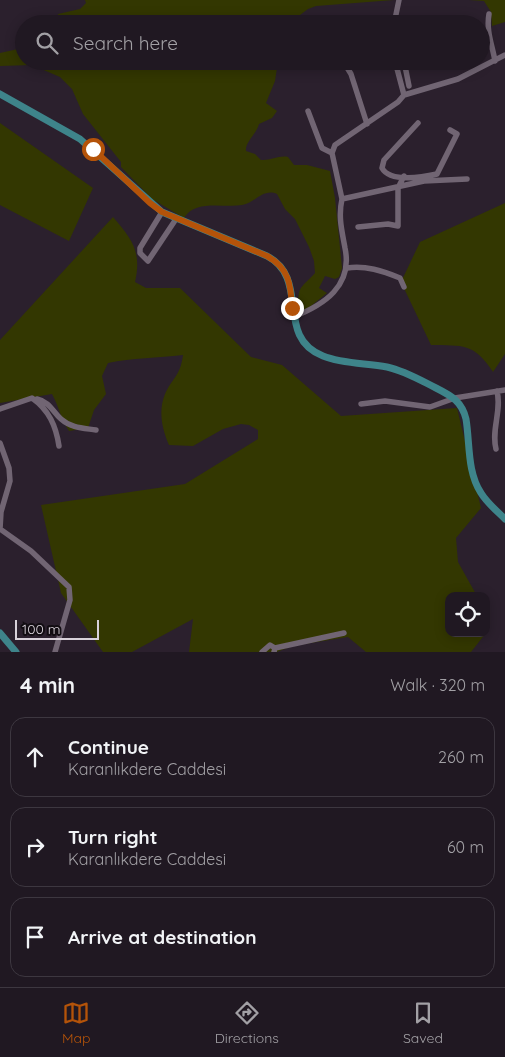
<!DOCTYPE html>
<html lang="en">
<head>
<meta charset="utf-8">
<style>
	body { margin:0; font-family:Quicksand,sans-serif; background:#2d252f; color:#f1f3f6 }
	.controls { position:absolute; right:15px; bottom:15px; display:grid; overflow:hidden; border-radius:10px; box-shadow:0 2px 12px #0003 }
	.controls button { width:45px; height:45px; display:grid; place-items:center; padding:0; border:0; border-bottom:1px solid #3d3740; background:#201822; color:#f1f3f6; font:25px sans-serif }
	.scale { position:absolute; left:15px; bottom:12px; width:84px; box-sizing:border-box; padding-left:5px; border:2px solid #d8d1d9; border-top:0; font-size:14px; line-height:18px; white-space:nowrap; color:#d8d1d9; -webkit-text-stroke:4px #110c11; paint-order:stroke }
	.stop { position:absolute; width:15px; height:15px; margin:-11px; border:4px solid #b45309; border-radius:50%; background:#fff }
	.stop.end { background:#b45309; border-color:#fff; box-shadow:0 1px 5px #0008 }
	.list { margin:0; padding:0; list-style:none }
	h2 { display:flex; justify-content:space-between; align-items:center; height:65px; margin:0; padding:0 20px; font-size:21px }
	h2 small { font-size:16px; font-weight:400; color:#a2a0a5 }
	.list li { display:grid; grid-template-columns:32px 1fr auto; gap:15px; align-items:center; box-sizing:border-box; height:80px; margin:0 10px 10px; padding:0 10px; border:1px solid #3d3740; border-radius:15px }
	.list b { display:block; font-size:19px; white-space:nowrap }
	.list p { margin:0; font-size:16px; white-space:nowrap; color:#a2a0a5 }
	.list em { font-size:16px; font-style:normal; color:#a2a0a5 }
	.icon { flex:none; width:28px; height:28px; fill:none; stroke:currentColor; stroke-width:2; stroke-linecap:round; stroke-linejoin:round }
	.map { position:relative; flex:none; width:505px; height:652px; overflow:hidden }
	.search { position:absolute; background:#201822; box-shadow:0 2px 12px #0003; left:15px; right:15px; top:15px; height:55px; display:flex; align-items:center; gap:12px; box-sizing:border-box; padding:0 18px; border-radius:28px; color:#a2a0a5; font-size:19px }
	.sheet { height:335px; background:#201822 }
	nav { display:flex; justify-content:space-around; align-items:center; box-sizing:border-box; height:70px; border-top:1px solid #3d3740; background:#201822; font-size:14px; color:#a2a0a5 }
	nav a { display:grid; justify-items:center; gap:2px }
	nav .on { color:#b45309 }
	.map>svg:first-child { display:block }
</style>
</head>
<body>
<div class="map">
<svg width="505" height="652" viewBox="0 0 505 652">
	<rect width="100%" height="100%" fill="#2b202d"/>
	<path fill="#333701" d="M85 0H394L316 6 308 9 288 24H56L58 14 80 9 86 3Z
		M469 0H505V22L492 26 491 12 484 1Z
		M24 39V61H268L277 68 275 81 266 103 277 111 272 118 259 124C256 135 245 142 246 151L255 154 261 160C270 161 279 155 288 157L294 165H307L330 171 335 198 342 268 339 277 335 279 325 276 319 288 327 293 306 310 298 308C298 284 301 289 315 273L314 261 309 247 295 219 285 209 277 194C263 188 255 203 242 205 223 208 195 199 184 218L152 199 121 167V162L83 114 72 89 60 77 32 65 0 66V53L18 49 20 40Z
		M0 123 93 188 69 241 0 205Z
		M505 203V354L493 372C473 342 463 346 431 345L401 282 420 242Z
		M113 217C132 239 142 252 135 282L146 288H180L251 357 282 365 341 416 457 408 481 508 456 538 458 562 477 596H449V633H486L471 652H366L348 637 292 646 277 652H189L193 619 132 652H103L61 593 41 505 185 484 258 439V430L249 425 241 424 223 429 193 446 169 445C162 429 158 411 165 394 172 378 180 377 183 355 158 358 132 358 108 363L102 376 106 394 94 410 88 428 69 431C61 419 59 407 52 394L0 403V340Z"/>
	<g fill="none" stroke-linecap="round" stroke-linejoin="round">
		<path stroke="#716573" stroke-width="5.5" d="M489 14C486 31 492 44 495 61
			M394 24 399 0
			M343 61 351 74 367 124
			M395 61 404 95 458 79 505 55
			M404 61 409 86
			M308 111 322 148 332 153
			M418 123 384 160 382 168C390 183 424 177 437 174L457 134 450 130
			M342 199 332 153 335 145 398 102 404 95
			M162 212 140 248V253L148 261 176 219
			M358 227 388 224 398 226V188L404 176
			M347 268C365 265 383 271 400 278L404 287
			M293 317C324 305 353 286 345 248 342 231 338 217 342 199L424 181 467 179
			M37 399C50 402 52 411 61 419 71 428 83 428 96 430
			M361 404 385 401 430 407 455 398 505 390
			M0 409 32 398C49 410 56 426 59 446
			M0 443 9 468 10 481 1 512 0 529 31 551 69 587 70 600 55 652
			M496 449C491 429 502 411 497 391
			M262 652 270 645 275 648
			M274 652 275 648 344 633"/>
		<path stroke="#3e848a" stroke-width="7" d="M0 94 80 139 162 212 267 256C311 279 274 337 323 356 343 364 366 363 387 367 405 371 420 380 436 388 452 396 462 402 466 419 470 443 467 472 481 493 487 503 497 511 505 519
			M0 633 16 652"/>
	</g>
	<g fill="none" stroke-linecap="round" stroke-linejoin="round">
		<path stroke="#b45309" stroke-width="6" d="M93 149 150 203 162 212 267 256C289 268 291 285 292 308"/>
	</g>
</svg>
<div class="controls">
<button><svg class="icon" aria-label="locate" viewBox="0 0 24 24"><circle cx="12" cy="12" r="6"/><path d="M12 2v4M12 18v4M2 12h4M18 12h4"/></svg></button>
</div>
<div class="scale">100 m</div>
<div class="stop" style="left:93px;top:149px"></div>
<div class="stop end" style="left:292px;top:308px"></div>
<div class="search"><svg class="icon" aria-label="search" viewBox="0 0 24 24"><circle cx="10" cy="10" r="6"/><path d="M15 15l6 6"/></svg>Search here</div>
</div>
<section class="sheet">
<h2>4 min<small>Walk · 320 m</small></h2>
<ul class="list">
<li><svg class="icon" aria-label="ahead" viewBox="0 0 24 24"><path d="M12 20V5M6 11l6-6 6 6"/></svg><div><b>Continue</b><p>Karanlıkdere Caddesi</p></div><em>260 m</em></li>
<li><svg class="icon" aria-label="right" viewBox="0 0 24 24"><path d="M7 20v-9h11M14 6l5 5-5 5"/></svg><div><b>Turn right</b><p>Karanlıkdere Caddesi</p></div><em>60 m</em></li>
<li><svg class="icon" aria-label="arrive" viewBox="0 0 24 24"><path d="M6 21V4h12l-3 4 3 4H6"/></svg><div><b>Arrive at destination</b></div></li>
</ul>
</section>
<nav>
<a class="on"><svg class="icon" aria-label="map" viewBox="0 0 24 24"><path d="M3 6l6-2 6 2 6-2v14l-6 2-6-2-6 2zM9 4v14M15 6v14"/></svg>Map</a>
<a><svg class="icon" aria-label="directions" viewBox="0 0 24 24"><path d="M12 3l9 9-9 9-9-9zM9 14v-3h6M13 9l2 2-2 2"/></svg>Directions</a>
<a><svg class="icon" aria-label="saved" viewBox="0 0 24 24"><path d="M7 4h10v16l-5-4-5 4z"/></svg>Saved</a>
</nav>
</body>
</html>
